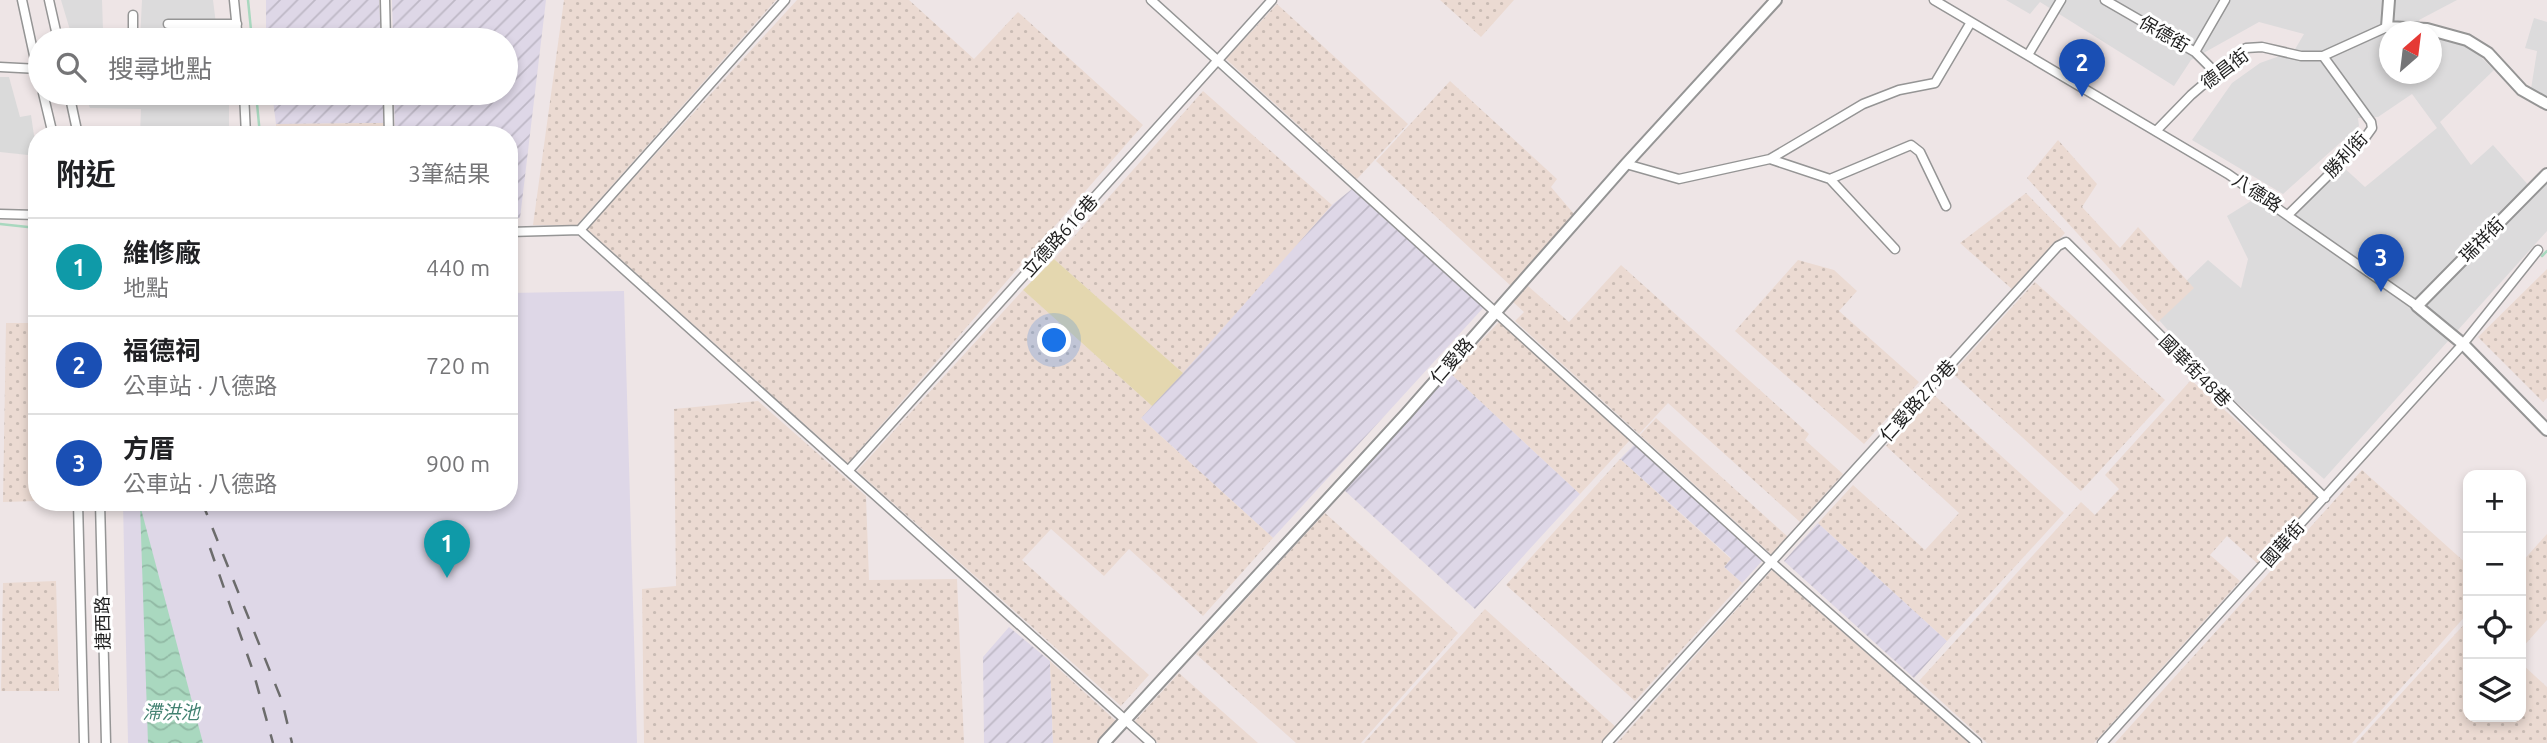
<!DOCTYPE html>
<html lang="zh-TW">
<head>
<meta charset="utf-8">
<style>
	body { margin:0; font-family:Ubuntu,"Noto Sans TC",sans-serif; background:#f6f6f6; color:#202124 }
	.controls { position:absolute; right:21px; bottom:21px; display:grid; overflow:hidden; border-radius:14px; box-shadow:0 4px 10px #0003 }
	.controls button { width:63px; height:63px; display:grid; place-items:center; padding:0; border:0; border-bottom:2px solid #e0e0e0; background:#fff; color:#202124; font:35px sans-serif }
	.compass { position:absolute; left:2379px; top:21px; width:63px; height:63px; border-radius:50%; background:#fff; box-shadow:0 4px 10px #0003; rotate:28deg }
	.you { position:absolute; left:1055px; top:341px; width:24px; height:24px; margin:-18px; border:5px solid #fff; border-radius:50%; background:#1a73e8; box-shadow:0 0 0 10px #1a73e833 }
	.badge { display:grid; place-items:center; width:46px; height:46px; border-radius:50%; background:#db2777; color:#fff; font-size:23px; font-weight:700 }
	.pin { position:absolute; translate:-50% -58px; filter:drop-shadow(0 2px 4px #0008) }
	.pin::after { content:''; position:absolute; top:37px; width:24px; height:21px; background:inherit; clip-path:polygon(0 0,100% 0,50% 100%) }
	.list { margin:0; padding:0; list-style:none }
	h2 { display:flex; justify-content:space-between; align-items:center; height:91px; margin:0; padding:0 28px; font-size:30px }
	h2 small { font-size:23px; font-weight:400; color:#757577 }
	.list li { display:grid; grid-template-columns:46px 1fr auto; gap:21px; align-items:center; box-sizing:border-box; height:98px; padding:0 28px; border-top:2px solid #e0e0e0 }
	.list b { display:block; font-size:26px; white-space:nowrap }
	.list p { margin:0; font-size:23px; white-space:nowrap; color:#757577 }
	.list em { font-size:23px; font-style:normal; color:#757577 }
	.icon { flex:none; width:38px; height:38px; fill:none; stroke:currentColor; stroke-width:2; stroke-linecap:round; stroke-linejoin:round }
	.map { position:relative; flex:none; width:2547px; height:743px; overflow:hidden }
	.search { position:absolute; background:#fff; box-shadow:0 4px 10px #0003; left:28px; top:28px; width:490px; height:77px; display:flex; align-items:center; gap:18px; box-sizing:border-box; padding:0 24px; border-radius:38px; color:#757577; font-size:26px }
	.panel { position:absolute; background:#fff; box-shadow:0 4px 10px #0003; left:28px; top:126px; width:490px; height:385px; border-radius:28px }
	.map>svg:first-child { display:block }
</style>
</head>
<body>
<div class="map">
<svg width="2547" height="743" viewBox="0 0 2547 743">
	<defs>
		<pattern id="industrial-furrows" width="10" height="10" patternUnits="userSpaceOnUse" patternTransform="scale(1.75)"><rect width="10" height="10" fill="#ded7e7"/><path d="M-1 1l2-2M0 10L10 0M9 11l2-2" fill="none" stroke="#beb8c6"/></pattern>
		<pattern id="farmland-dots" width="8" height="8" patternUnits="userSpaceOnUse" patternTransform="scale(1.75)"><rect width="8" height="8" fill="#ebdad2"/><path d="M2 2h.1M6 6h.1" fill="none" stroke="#c9bbb4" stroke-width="1.8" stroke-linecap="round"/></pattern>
		<pattern id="water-waves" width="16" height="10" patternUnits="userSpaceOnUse" patternTransform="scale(1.75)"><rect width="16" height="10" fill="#a9d8bf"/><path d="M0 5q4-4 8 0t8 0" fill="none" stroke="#91b9a4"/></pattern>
	</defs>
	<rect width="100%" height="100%" fill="#eee5e6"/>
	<path fill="#dcdbdc" d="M61 0H102L103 30H70Z
		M142 0H213L218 40H140Z
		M2006 0H2457L2419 20 2425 31 2390 32V74H2432V34L2467 43 2494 70 2440 122 2471 165 2493 145 2530 187 2547 169V231L2324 479 2210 379 2153 313 2208 260 2241 288 2248 259 2227 216 2256 198 2287 219 2341 165 2365 187 2437 128 2412 94 2378 117 2358 118 2359 126 2283 194 2192 140 2232 83 2260 63 2294 51 2304 34 2259 22 2191 60 2174 86 2040 2 2030 14Z
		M2534 18 2547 22V98L2531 89 2537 51 2525 48Z
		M84 93H229V135H140L141 109 90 108Z"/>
	<path fill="url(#industrial-furrows)" d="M266 0H379L381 40H266Z
		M392 0H546L520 218 509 219V135H395L394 93H506V40H393Z
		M272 93H383L385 123 276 124Z
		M1352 189 1484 307 1273 538 1141 418 1332 205Z
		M1450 373 1580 494 1475 609 1344 490Z
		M1635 444 1763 560 1742 583 1724 567 1731 558 1620 459Z
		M1818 523 1947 641 1914 678 1784 561Z
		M1009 627 1050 661 1053 743H984L983 657Z"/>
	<path fill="#ded7e7" d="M624 291 637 743H128L123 502H509V293Z"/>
	<path fill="url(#farmland-dots)" d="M564 0H776L577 225H533Z
		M797 0H909L974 59 1018 12 1143 125 848 463 587 229Z
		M1440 0H1514L1481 37Z
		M1277 4 1408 124 1357 179 1226 59Z
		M1450 81 1557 179 1551 187 1574 214 1511 286 1376 161Z
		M1203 91 1332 205 1183 373 1054 259Z
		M385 123V135H276V124Z
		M2058 140 2097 184 2082 207 2120 248 2138 227 2194 288 2158 322 2027 178Z
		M2026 193 2065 233 2013 290 1960 243Z
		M1798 260 1834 270 1857 291 1839 311 1919 382 1864 444 1735 331Z
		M1621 265 1809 434 1805 440 1843 474 1800 522 1668 403 1639 434 1515 321 1524 312 1513 302 1528 286 1569 322Z
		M2547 269V398L2543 402 2478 337Z
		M2035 282 2165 400 2081 491 1952 373Z
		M1023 290 1152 406 1141 418 1273 538 1203 616 1129 549 1104 576 1051 529 1022 560 1149 675 1121 706 857 471Z
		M1500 321 1630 440 1580 494 1450 373Z
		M6 323H37V501L3 502Z
		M2191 380 2321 496 2259 565 2227 536 2210 555 2240 581 2094 743H1987L1919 681 2081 502 2095 515 2119 489 2105 475Z
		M1933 394 2064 513 1947 641 1818 523 1853 485 1925 550 1959 513 1886 446Z
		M758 401 866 496 869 580 957 579 964 743H644L642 589 676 586 674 409Z
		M1656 418 1788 537 1772 555 1640 435Z
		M1620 459 1731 559 1724 567 1742 583 1635 701 1506 585Z
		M2362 470 2468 565V613L2352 743H2115Z
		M1325 513 1458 633 1361 743H1296L1196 654Z
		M2547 534V620L2521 649V563Z
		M1772 570 1969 743H1617Z
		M56 581 59 691H1L3 583Z
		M1485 609 1617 728 1603 743H1364Z
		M2468 620V717H2521V663L2547 687V743H2356Z
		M1050 661 1116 721 1096 743H1053Z
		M1179 673 1258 743H1158L1134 722Z"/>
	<path fill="#e4d7af" d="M1054 259 1183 373 1152 406 1023 290Z"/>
	<path fill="#dadada" d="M0 77H9L20 117 31 115 37 156 0 152Z"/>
	<path fill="url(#water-waves)" d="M140 505 203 743H148Z"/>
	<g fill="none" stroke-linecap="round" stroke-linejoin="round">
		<path stroke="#a9d8bf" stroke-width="2.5" d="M248 0 252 40
			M256 93 260 135
			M0 224 37 228
			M2542 256 2547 251"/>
		<defs>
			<path id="minor" d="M22 0 40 83
				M49 0 58 40
				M234 0 238 40
				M385 0 386 40
				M1151 0 1771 562 1977 743
				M1934 0 2228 174 2417 306
				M2105 0 2195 52 2217 74
				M168 24H237
				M133 40V15
				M2195 52 2225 0
				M2028 55 2061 0
				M0 67 39 69
				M43 93 53 135
				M69 93 78 135
				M244 93 246 135
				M388 93 389 135
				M2156 131 2191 95 2246 48 2262 47 2301 56H2323L2387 27
				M1770 159 1830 179 1895 249
				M1626 164 1679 179 1770 159 1863 104 1899 90 1935 83 1971 22
				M1830 179 1911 145 1920 152 1946 206
				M0 214 37 215
				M2289 214 2362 142 2372 128 2371 122 2323 56
				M580 230 785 0
				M509 232 580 230 1151 743
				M848 471 1272 0
				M78 502 84 743
				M100 502 106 743
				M1607 743 2058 246 2066 242 2325 498
				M2102 743 2463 344 2538 250"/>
			<path id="tertiary" d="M2389 0 2387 27 2427 29 2467 40 2488 53 2522 90 2547 104
				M2547 174 2417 306 2463 344 2547 430
				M1104 743 1406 414 1626 164 1776 0"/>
		</defs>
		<use href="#minor" stroke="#959595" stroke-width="11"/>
		<use href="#tertiary" stroke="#959595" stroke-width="14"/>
		<use href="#minor" stroke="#fff" stroke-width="8"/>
		<use href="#tertiary" stroke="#fff" stroke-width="10"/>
		<path stroke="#6c6c6c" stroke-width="2.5" stroke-dasharray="14 14" stroke-linecap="butt" d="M202 502 282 701 292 743
			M210 548 253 671 273 743"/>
	</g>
	<g text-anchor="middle" stroke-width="6" stroke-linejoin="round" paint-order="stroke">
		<g font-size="18" fill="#1e1e1e" stroke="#fff">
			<text transform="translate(2164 34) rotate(30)" y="6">保德街</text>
			<text transform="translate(2225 69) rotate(-37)" y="6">德昌街</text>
			<text transform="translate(2346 155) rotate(-47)" y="6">勝利街</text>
			<text transform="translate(2257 193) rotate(33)" y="6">八德路</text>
			<text transform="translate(1060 236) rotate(-48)" y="6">立德路616巷</text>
			<text transform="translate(2482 240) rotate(-45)" y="6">瑞祥街</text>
			<text transform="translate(1452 361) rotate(-49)" y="6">仁愛路</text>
			<text transform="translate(2195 371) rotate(45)" y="6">國華街48巷</text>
			<text transform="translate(1918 401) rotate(-48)" y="6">仁愛路279巷</text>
			<text transform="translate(2283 544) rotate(-48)" y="6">國華街</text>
			<text transform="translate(103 623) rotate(-91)" y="6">捷西路</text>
		</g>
		<g font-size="19" font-style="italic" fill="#428171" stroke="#fff">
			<text x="171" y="719">滯洪池</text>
		</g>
	</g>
</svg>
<div class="controls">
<button>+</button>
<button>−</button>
<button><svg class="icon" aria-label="locate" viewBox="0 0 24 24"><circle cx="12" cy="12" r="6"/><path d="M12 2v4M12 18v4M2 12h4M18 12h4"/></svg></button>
<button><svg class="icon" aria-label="layers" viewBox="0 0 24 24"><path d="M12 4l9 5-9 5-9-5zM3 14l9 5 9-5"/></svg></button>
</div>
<svg class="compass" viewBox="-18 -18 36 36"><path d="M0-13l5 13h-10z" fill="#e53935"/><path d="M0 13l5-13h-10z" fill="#757577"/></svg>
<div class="you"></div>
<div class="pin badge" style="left:447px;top:578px;background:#0f9aa8">1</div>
<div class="pin badge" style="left:2082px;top:97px;background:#1a4fb4">2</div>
<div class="pin badge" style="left:2381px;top:292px;background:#1a4fb4">3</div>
<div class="search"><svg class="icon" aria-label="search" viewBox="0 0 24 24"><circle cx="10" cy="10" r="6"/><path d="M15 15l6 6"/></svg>搜尋地點</div>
<section class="panel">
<h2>附近<small>3筆結果</small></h2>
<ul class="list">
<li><span class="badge" style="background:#0f9aa8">1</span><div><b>維修廠</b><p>地點</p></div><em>440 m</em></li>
<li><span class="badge" style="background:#1a4fb4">2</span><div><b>福德祠</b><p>公車站 · 八德路</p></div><em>720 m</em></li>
<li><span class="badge" style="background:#1a4fb4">3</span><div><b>方厝</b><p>公車站 · 八德路</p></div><em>900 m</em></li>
</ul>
</section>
</div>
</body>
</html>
